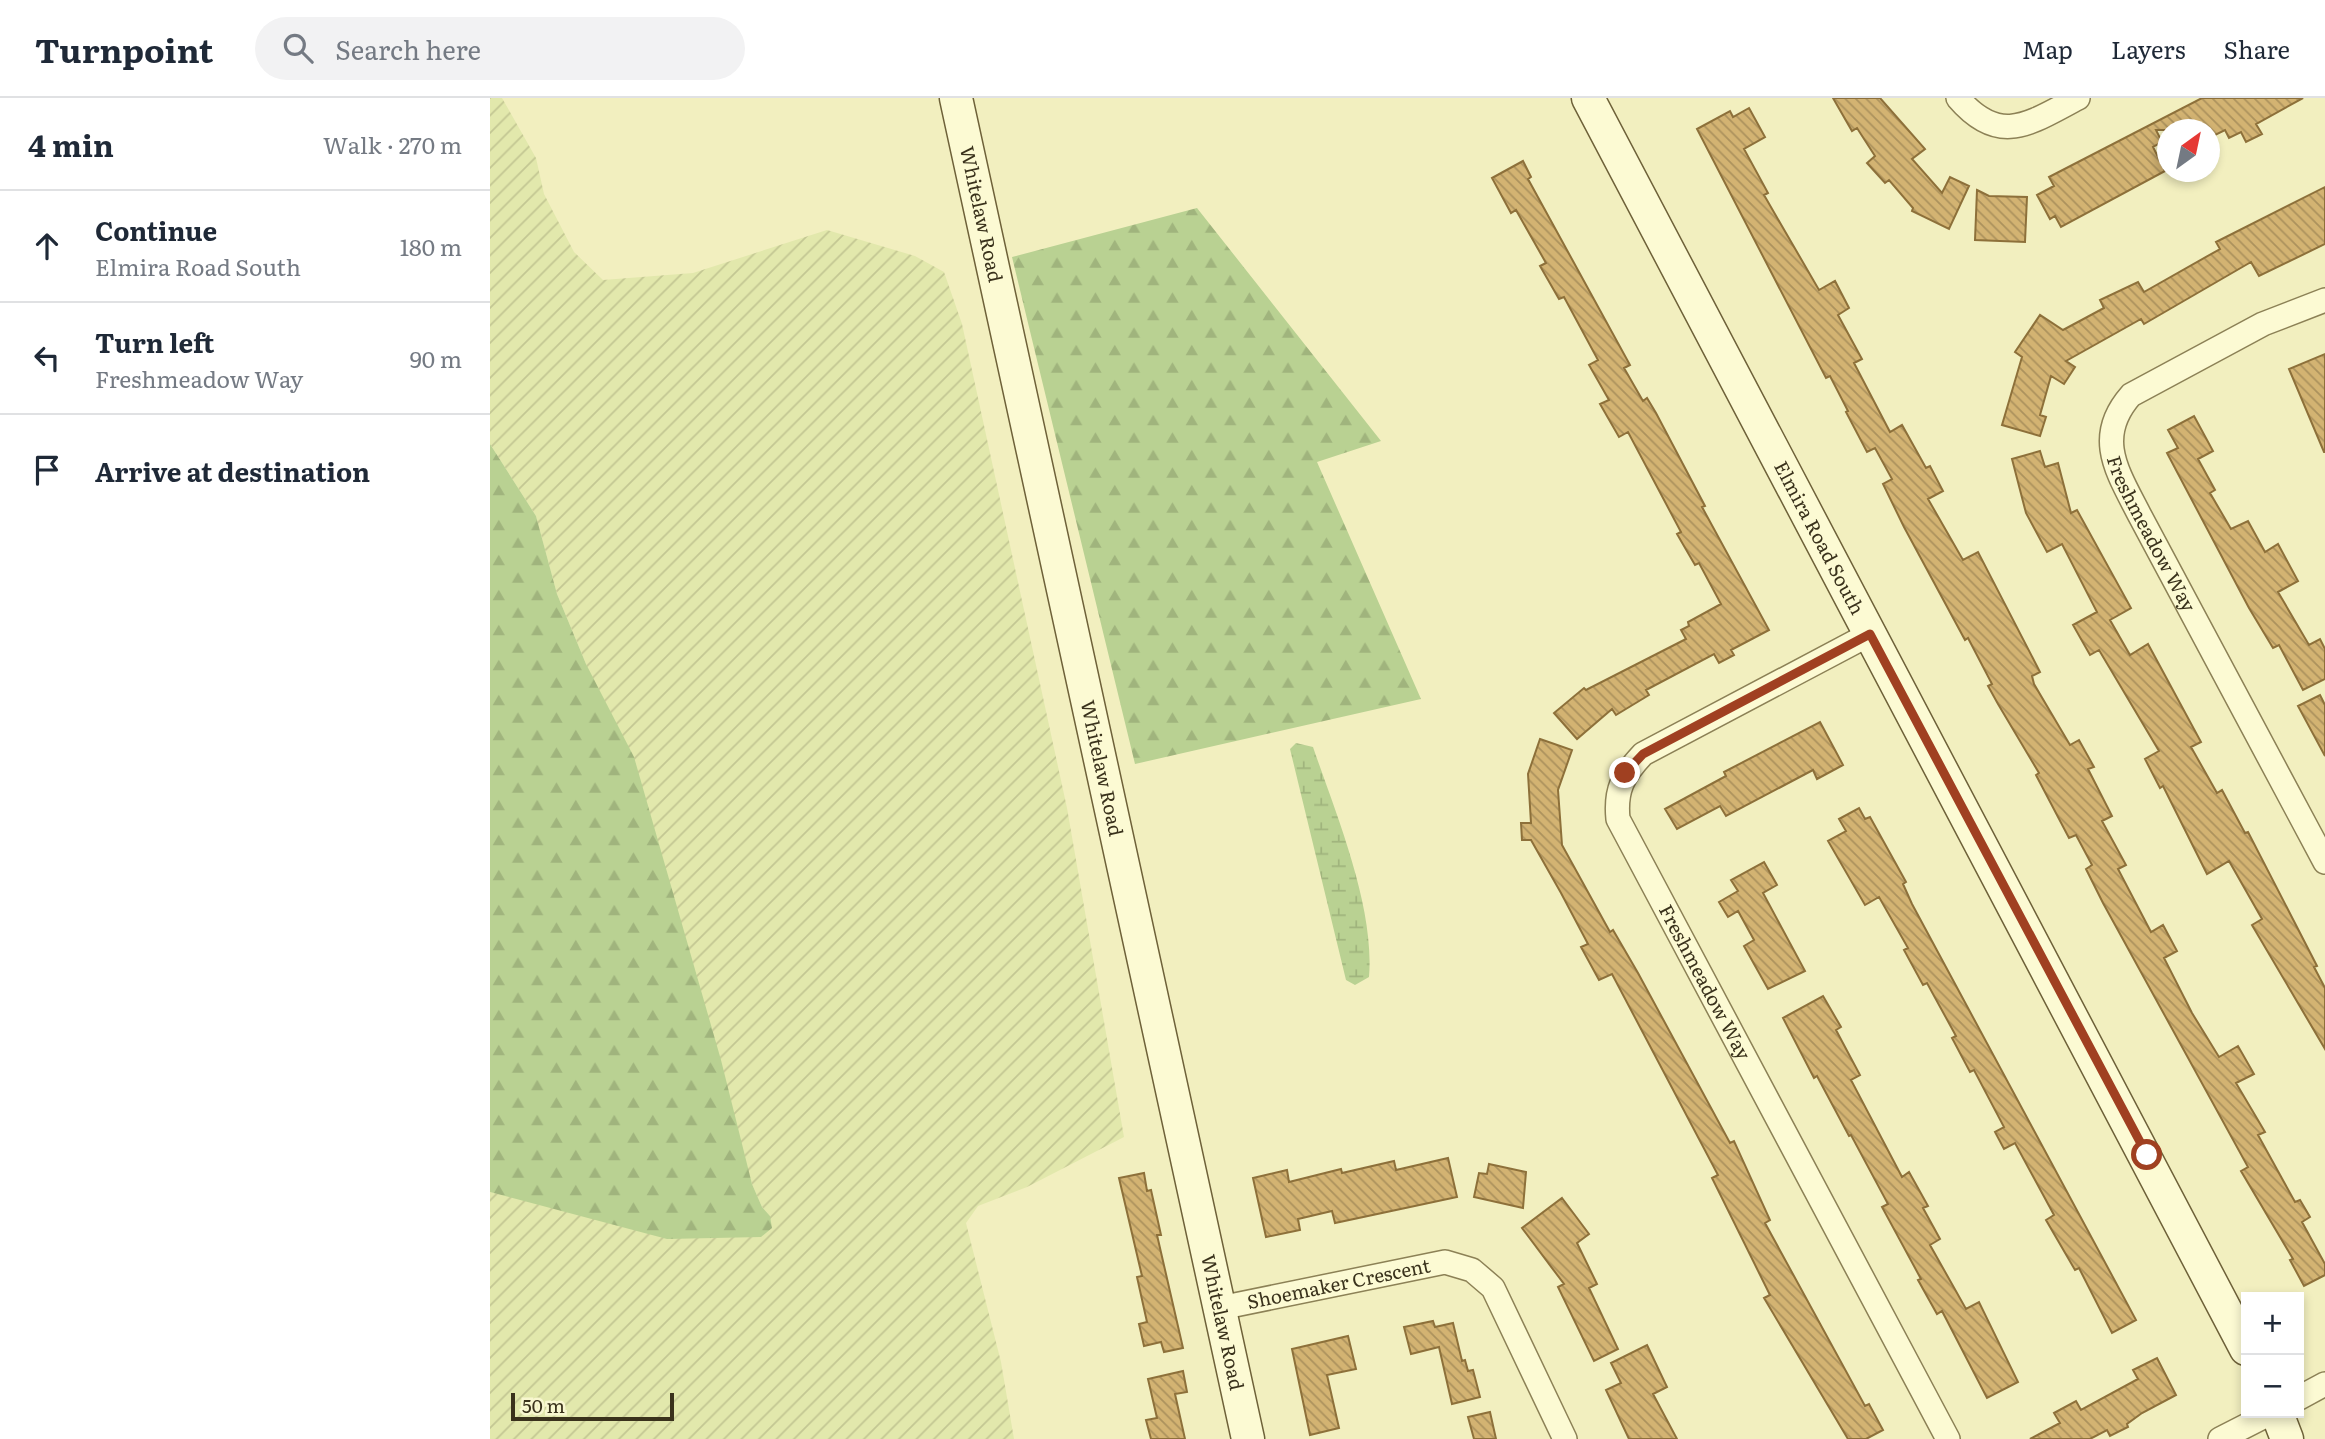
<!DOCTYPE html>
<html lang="en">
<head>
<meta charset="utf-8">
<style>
	body { margin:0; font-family:Literata,serif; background:#f2f2f3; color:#1f2937 }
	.controls { position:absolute; right:21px; bottom:21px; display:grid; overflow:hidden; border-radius:0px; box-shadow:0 4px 10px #0003 }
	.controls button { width:63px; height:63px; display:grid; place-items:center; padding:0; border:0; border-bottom:2px solid #e0e1e3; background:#fff; color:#1f2937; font:35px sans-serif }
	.compass { position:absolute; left:1667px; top:21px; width:63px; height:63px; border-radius:50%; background:#fff; box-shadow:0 4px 10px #0003; rotate:33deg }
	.scale { position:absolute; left:21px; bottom:18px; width:163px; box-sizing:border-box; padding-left:7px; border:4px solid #3a321c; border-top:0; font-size:19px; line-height:24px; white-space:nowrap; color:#3a321c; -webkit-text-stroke:5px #f8f7d0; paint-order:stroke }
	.stop { position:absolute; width:21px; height:21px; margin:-16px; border:5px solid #a04021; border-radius:50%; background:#fff }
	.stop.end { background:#a04021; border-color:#fff; box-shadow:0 2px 7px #0008 }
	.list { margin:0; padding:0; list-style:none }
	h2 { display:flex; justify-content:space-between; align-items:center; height:91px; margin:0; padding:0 28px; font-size:30px }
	h2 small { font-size:23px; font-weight:400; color:#747a83 }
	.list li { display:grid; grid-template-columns:46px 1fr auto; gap:21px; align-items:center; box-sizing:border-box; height:112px; padding:0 28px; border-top:2px solid #e0e1e3 }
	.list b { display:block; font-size:26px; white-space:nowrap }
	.list p { margin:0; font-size:23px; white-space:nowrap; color:#747a83 }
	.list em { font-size:23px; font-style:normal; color:#747a83 }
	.icon { flex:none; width:38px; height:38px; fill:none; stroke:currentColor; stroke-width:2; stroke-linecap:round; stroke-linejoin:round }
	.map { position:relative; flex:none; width:1835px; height:1341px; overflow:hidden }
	header { display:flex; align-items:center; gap:42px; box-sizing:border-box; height:98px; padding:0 35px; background:#fff; border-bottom:2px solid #e0e1e3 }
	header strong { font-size:33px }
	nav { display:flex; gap:38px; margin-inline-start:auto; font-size:24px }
	.search { width:490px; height:63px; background:#f2f2f3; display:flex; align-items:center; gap:18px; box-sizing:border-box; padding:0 24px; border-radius:38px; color:#747a83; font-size:26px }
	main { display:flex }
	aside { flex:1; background:#fff }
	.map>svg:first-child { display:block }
</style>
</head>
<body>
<header>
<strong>Turnpoint</strong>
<div class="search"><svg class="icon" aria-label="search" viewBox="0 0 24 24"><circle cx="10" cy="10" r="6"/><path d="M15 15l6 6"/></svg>Search here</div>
<nav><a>Map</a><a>Layers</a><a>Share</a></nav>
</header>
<main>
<aside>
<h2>4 min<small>Walk · 270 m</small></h2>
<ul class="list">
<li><svg class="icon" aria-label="ahead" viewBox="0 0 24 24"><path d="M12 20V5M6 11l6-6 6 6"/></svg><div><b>Continue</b><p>Elmira Road South</p></div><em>180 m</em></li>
<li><svg class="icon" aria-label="left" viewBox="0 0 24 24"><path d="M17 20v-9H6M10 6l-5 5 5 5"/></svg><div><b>Turn left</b><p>Freshmeadow Way</p></div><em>90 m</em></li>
<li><svg class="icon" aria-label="arrive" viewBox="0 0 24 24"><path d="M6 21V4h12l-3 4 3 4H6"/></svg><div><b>Arrive at destination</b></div></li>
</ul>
</aside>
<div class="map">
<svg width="1835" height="1341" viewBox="0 0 1835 1341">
	<defs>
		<pattern id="farmland-furrows" width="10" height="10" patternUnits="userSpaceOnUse" patternTransform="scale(1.75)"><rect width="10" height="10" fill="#e2e8ac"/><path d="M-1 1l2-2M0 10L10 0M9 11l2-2" fill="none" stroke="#c3c793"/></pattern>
		<pattern id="forest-firs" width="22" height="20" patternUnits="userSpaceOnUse" patternTransform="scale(1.75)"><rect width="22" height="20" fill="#b9d192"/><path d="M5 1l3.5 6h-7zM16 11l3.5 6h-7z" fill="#a0b47d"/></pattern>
		<pattern id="wetland-marsh" width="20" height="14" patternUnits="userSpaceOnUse" patternTransform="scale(1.75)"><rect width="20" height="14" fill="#b9d192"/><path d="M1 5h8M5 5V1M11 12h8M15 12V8" fill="none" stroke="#a0b47d"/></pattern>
		<pattern id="building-back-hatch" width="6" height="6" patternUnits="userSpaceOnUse" patternTransform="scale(1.75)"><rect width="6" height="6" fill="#d3b372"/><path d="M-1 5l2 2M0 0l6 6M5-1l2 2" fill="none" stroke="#ac925d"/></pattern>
	</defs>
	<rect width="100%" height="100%" fill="#f2efbf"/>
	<path fill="url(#farmland-furrows)" d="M0 0H12L46 60 54 96 84 154 113 182 203 175 337 132 425 158 454 174 472 226 577 710 634 1039 537 1089 488 1108 476 1125 511 1264 524 1341H0V1094L18 1098 280 1118 272 1109 262 1086 96 566 67 496 46 418 0 346Z"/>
	<path fill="url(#forest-firs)" d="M707 110 891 343 827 364 931 601 645 666 522 159Z
		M0 346 46 418 67 496 96 566 144 659 231 962 262 1086 272 1109 280 1118 282 1130 271 1139 177 1141 0 1094Z"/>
	<path fill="url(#wetland-marsh)" d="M806 645 823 649C846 716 885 809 879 879L865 887 856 882 800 651Z"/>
	<path fill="url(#building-back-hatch)" stroke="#8d703a" stroke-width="2" d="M1343 0H1390L1435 51 1422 61 1452 95 1460 79 1479 88 1459 131 1422 113 1423 110 1399 82 1395 85 1377 65 1385 58 1367 30 1362 33Z
		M1712 0H1813L1766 26 1772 36 1756 44 1751 34 1739 40 1735 32 1719 40V32H1666L1672 44 1663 49 1675 73 1571 129 1565 118 1560 121 1547 97 1564 88 1559 79Z
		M1259 10 1275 39 1254 51 1278 95 1274 97 1329 192 1345 183 1359 210 1348 217 1372 261 1364 265 1400 334 1412 327 1436 370 1440 368 1453 393 1438 401 1473 462 1488 454 1550 574 1542 578 1544 586 1580 647 1589 642 1604 669 1598 671 1622 718 1612 723 1636 767 1628 771 1661 834 1673 827 1687 853 1674 860 1702 915 1729 959 1748 948 1764 976 1746 985 1775 1034 1768 1037 1805 1104 1810 1102 1820 1119 1812 1124 1835 1166V1177L1814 1188 1800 1162 1803 1161 1751 1073 1758 1069 1613 805 1596 771 1602 767 1586 737 1579 740 1546 677 1549 675 1508 606 1498 588 1502 586 1478 540 1475 542 1414 429 1393 386 1402 381 1385 350 1377 354 1356 314 1358 313 1340 278 1336 280 1207 31 1240 13 1243 19Z
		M1033 63 1041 79 1038 81 1140 267 1134 270 1153 303 1157 300 1166 315 1215 408 1212 409 1279 532 1241 552 1244 557 1229 565 1224 556 1156 592 1159 597 1126 617 1122 611 1087 641 1064 615 1094 590 1096 592 1196 541 1191 532 1199 528 1198 524 1231 506 1209 465 1205 467 1187 436 1191 434 1138 334 1129 339 1110 306 1119 302 1099 267 1108 262 1074 199 1069 201 1050 168 1056 165 1026 112 1021 115 1002 80Z
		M1835 89V146L1769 178 1761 164 1654 226 1651 221 1576 263 1585 269 1574 286 1561 278 1550 317 1556 319 1550 338 1512 327 1532 259 1525 254 1550 217 1573 232 1614 210 1610 202 1648 184 1654 194 1730 151 1726 144Z
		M1487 92 1499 98 1537 99 1535 144 1485 142Z
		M1835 256V354H1834L1799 271Z
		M1704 318 1723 353 1708 361 1725 392 1720 395 1741 431 1758 423 1775 454 1788 446 1808 483 1788 494 1819 547 1830 541 1835 551V581L1813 592 1789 547 1783 550 1759 510 1677 355 1688 350 1678 332Z
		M1550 353 1555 369 1568 365 1581 415 1587 412 1641 510 1620 522 1640 557 1658 546 1711 644 1701 649 1727 695 1732 692 1755 735 1758 734 1827 868 1824 869 1835 890V951L1762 827 1772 821 1739 763 1717 776 1673 688 1670 690 1655 661 1669 653 1609 552 1600 557 1583 527 1607 514 1572 446 1557 454 1536 415 1522 361Z
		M1830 597 1835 607V658L1808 608Z
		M1330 624 1353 667 1327 681 1323 672 1236 718 1230 708 1187 731 1175 711 1236 678 1234 674Z
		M1050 641 1082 652 1068 692 1072 747 1120 834 1123 832 1148 875 1240 1045 1244 1043 1280 1122 1275 1125 1375 1308 1379 1306 1393 1332 1376 1341H1358L1274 1200 1280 1197 1222 1080 1228 1077 1122 876 1109 882 1091 849 1098 846 1071 795 1041 742H1032L1031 725H1041L1038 676Z
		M1369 710 1375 721 1380 719 1416 784 1413 786 1422 806 1646 1222 1622 1235 1589 1170 1585 1172 1556 1122 1564 1117 1525 1045 1514 1051 1505 1034 1514 1029 1484 972 1480 974 1462 940 1466 938 1437 885 1433 887 1414 852 1418 850 1389 799 1375 807 1338 743 1356 733 1349 721Z
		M1274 764 1287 787 1273 795 1315 873 1278 891 1254 848 1264 842 1248 813 1238 819 1229 804 1248 793 1241 782Z
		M1333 898 1351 929 1346 932 1370 977 1361 982 1412 1079 1419 1074 1438 1108 1433 1110 1450 1141 1440 1147 1476 1211 1489 1204 1528 1284 1497 1300 1452 1213 1447 1216 1428 1182 1431 1181 1392 1109 1398 1106 1361 1037 1359 1038 1327 978 1324 980 1293 920Z
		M958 1060 967 1099 845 1125 842 1113 808 1121 810 1132 776 1139 763 1080 797 1072 799 1084 851 1071 852 1075 904 1063 906 1072Z
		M999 1066 1036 1074 1033 1110 984 1099 989 1075 997 1076Z
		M654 1075 657 1093 661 1092 671 1137H667L693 1250 674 1254 671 1244 654 1248 649 1226 657 1224 647 1179 652 1178 629 1080Z
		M1072 1100 1099 1136 1087 1145 1107 1186 1099 1190 1128 1251 1104 1263 1068 1189 1074 1186 1032 1130Z
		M943 1223 945 1229 963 1225 972 1263 975 1262 978 1273 983 1272 990 1299 962 1306 949 1249 921 1256 914 1229Z
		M858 1238 866 1271 837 1277 849 1330 820 1337 802 1251Z
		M1157 1247 1177 1289 1163 1296 1187 1341H1139L1116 1292 1131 1285 1121 1265Z
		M1667 1260 1686 1297 1652 1315 1637 1326 1638 1329 1620 1338 1617 1332 1600 1341H1540L1570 1325 1564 1315 1586 1303 1591 1312 1648 1281 1643 1272Z
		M693 1273 697 1294 685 1296 695 1341H661L656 1322 667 1320 658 1281Z
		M1000 1314 1006 1341H984L978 1319Z"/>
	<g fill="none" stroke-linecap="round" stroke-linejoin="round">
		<defs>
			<g id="street">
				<path d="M1468 0C1510 49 1540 25 1588 0"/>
				<path id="s1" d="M1835 202 1773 226 1641 297C1604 339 1627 373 1649 416L1835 764"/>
				<path id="s2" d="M1380 536 1153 656C1133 677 1125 692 1128 721L1458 1341"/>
				<path id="s3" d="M730 1210 955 1164 982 1172 1003 1190 1075 1341"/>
				<path d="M1809 1300 1835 1286"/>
				<path d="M1730 1341 1781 1315"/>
			</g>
			<g id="secondary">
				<path id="s4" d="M466 0 758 1341"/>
				<path id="s5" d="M1098 0 1756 1251"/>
				<path d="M1787 1315 1797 1341"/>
			</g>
		</defs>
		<use href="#street" stroke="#8c8156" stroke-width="26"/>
		<use href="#secondary" stroke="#6e6139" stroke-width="35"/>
		<use href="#street" stroke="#fcfad3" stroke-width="23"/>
		<use href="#secondary" stroke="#fcfad3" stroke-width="32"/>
	</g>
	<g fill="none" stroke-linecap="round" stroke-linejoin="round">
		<path stroke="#a04021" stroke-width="9" d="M1135 675 1153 656 1380 536 1657 1057"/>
	</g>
	<g text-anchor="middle" stroke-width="6" stroke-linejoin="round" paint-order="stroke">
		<g font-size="19" fill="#3a321c" stroke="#f8f7d0">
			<text dy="7" stroke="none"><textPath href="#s4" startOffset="119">Whitelaw Road</textPath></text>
			<text dy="7" stroke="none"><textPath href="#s1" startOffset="369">Freshmeadow Way</textPath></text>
			<text dy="7" stroke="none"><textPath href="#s5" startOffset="497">Elmira Road South</textPath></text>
			<text dy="7" stroke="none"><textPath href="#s4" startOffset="686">Whitelaw Road</textPath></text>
			<text dy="7" stroke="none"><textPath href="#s2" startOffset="514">Freshmeadow Way</textPath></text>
			<text dy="7" stroke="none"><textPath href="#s3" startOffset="121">Shoemaker Crescent</textPath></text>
			<text dy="7" stroke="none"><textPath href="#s4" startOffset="1253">Whitelaw Road</textPath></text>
		</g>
	</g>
</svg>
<div class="controls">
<button>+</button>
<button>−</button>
</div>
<svg class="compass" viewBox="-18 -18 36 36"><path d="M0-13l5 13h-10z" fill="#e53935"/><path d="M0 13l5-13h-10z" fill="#747a83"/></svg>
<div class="scale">50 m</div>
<div class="stop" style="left:1657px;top:1057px"></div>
<div class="stop end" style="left:1135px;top:675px"></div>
</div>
</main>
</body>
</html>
